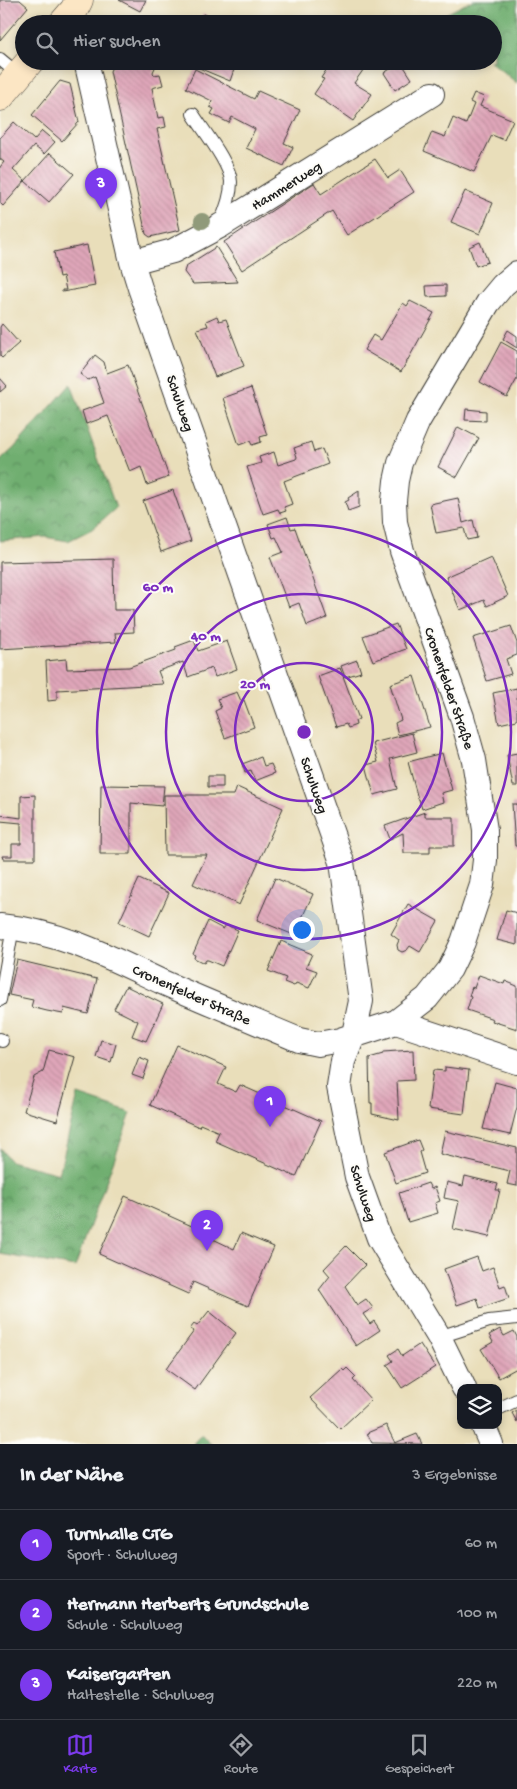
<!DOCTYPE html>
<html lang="de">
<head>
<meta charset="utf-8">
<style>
	body { margin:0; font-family:"Gochi Hand",sans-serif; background:#20242c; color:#f1f3f6 }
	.controls { position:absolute; right:15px; bottom:15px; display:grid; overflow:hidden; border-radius:10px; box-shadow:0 2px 8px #0003 }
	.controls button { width:45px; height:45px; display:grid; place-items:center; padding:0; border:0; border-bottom:1px solid #363941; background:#171b24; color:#f1f3f6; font:25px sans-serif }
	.you { position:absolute; left:301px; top:929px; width:18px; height:18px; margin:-12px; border:4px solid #fff; border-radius:50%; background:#1a73e8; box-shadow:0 0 0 8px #1a73e833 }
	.badge { display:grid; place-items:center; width:32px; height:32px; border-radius:50%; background:#7c3aed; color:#fff; font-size:16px; font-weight:700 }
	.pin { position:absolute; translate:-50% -41px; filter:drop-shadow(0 1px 2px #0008) }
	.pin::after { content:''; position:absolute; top:26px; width:18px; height:15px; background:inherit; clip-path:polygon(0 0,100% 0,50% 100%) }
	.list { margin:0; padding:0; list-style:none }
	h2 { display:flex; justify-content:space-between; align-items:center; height:65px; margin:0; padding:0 20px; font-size:21px }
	h2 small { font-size:16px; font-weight:400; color:#9ea1a6 }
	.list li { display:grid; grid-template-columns:32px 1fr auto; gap:15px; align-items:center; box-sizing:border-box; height:70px; padding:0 20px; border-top:1px solid #363941 }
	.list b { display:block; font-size:19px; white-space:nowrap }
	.list p { margin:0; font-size:16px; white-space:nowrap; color:#9ea1a6 }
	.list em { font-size:16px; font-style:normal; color:#9ea1a6 }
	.icon { flex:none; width:28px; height:28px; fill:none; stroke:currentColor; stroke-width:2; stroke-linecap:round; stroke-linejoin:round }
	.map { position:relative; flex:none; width:517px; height:1444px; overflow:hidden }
	.search { position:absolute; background:#171b24; box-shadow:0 2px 8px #0003; left:15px; right:15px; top:15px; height:55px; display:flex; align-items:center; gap:12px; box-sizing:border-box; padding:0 18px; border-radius:28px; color:#9ea1a6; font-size:19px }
	.sheet { height:275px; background:#171b24 }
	nav { display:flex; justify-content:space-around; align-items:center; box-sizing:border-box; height:70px; border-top:1px solid #363941; background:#171b24; font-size:14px; color:#9ea1a6 }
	nav a { display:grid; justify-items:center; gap:2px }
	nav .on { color:#7c3aed }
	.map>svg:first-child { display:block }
</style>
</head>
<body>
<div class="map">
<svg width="517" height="1444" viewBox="0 0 517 1444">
	<defs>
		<pattern id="forest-crowns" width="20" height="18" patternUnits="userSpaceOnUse" patternTransform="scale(1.25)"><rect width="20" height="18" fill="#6fae70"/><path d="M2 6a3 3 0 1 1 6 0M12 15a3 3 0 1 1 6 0" fill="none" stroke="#5a8d5b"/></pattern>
		<pattern id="building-back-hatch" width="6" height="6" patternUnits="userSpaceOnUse" patternTransform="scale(1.25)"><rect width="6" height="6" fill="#dfa6b9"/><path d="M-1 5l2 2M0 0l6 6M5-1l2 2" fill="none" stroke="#bf8e9e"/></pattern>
	</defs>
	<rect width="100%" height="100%" fill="#fdfcf7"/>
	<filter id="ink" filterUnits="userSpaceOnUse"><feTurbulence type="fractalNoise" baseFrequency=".02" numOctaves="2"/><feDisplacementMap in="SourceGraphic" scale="10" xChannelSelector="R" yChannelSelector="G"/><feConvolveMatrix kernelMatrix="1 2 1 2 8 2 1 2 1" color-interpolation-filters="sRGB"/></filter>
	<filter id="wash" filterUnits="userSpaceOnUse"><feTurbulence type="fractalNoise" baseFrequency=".0096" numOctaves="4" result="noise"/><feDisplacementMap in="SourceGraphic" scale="20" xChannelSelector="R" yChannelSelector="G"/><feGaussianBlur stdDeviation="1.12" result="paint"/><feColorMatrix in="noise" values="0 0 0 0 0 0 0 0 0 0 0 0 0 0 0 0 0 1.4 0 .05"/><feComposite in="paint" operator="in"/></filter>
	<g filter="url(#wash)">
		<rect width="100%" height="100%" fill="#e9deba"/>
		<path fill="url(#forest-crowns)" stroke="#466546" d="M473 0H517V83L489 61H493V24H442L436 19Z
			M71 384 116 508 92 529 68 541 45 537 0 541V461L14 448Z
			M78 1095 131 1113 75 1267 0 1254V1148L10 1161 59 1174Z
			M201 1434 211 1444H212H193Z"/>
		<g id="blocks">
			<path fill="url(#building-back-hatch)" d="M0 0H20L28 7 0 40Z
				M119 0H146L140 11Z
				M203 14 224 24H199Z
				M115 61H158L153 72 154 75 160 74 163 85 152 88 158 118 164 117 166 127 157 129 180 230 150 237 146 234 110 71Z
				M182 61H237L230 81Z
				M336 61H359L366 66 354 83 372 94 353 121 314 94 324 79 321 78 329 66 331 68Z
				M401 62 412 79 395 90 384 73Z
				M195 69 254 99 258 91 300 110 284 143 293 147 284 166 246 148 255 129 232 117 229 123 211 114 214 109 210 107 212 101 186 88Z
				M60 81 70 84 79 122 62 141 32 115Z
				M474 93 484 97 480 106 513 120 504 140 492 135 474 172 424 151 432 132 445 137 453 118 466 124 474 104 470 102Z
				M14 122 34 140 42 131 55 142 44 154 34 146 13 170 25 181 3 206 0 203V167L4 162 0 159V138Z
				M50 153 74 174 49 202 25 181Z
				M375 159 388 178 400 170 414 192 347 235 332 211 242 270 224 242 314 183 321 194Z
				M465 191 493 203 480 234 451 222Z
				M480 242 488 262 476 266 469 247Z
				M87 245 95 286 62 292V290H66L63 276 59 277 54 252Z
				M216 247 238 282 193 284 184 272 186 266Z
				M446 285V296L427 297 426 286Z
				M410 301 434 313 401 372 364 350 373 335 381 340 403 303 407 306Z
				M217 316 219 321 226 319 244 366 215 377 197 329 208 326 206 321Z
				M2 324 19 343 2 358 0 356V327Z
				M508 330 517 336V348L503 339Z
				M501 342 517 351V379L507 397 480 382Z
				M95 355 104 362 107 373 128 365 169 477 147 485 141 467 130 472 108 416 86 424 82 411 104 403 95 377 88 380 80 374Z
				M0 378 7 386 0 392Z
				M251 388 267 435 260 437 261 442 252 445 250 441 239 445 223 398Z
				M466 409 486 411V421L465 420Z
				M458 427 479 438 457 477 438 467Z
				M311 442 314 452 322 449 328 464 284 481 292 504 284 507 286 511 280 513 278 509 263 514 247 467 261 463 259 457 274 452 278 465 296 459 297 457 294 448Z
				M173 490 191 541 161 552 143 501Z
				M359 491V507L348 511 345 502 349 500 348 498Z
				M458 498 463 523 473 520 477 538 467 540 464 528 436 533 430 504Z
				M287 517 291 529 295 528 327 618 307 626 299 603 289 607 270 557 283 552 276 537 273 538 268 524Z
				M491 557 508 596 487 606 484 600 460 610 446 577Z
				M113 559 114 610H133L134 632 115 633 116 642 0 649V562Z
				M396 624 406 649 373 661 363 636Z
				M511 626 517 643V655L506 659 511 674 487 681 473 638Z
				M194 640 198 651 227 641 237 669 215 677 212 668 188 677 183 662 158 671 163 684 57 690V700L48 701 46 661 66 659 67 669 129 667 176 650 175 647Z
				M357 660 361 672 345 677 341 666Z
				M340 668 359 719 355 721 356 725 348 728 346 724 336 727 318 676Z
				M414 676 430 727 398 735 395 723 401 720 390 684Z
				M517 688V720L499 724 493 693Z
				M237 692 241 701 244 700 254 727 225 738 215 711 221 708 217 699Z
				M412 733 417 752 390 759 397 789 374 795 366 765 378 762 373 743Z
				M442 753 452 790 441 793 443 802 422 809 419 799H418L408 762Z
				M517 753V786H513L507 755Z
				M261 757 264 766 271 764 275 773 255 781 251 771 245 773 242 764Z
				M208 776H223V787H208Z
				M101 785 164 786 162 806 131 803V854H100Z
				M237 787 283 808 239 905 193 884 207 855H165L164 795H234Z
				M35 795V859H3L2 856H12V844H21V823L0 821V815L21 818V796Z
				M512 804H517V846H515Z
				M425 812V817H454V846H430V853H404L403 833 390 839 385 826Z
				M275 878 313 894 294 935 257 920Z
				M139 879 169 893 149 936 119 922Z
				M408 904 438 921 420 952 410 946 407 950 402 952 398 950 397 945 399 940 391 934Z
				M506 910 517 913V945L497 940Z
				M208 921 223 929 226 925 238 930 222 966 208 960H206L204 963 194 958 195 955 193 954Z
				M281 941 312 954 306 967 317 971 309 988 296 983 294 986 284 982 286 978 268 971Z
				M17 960 97 979 88 1014 64 1008 63 1014 47 1011 31 1007 33 1000 9 995Z
				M479 975 504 984 505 981 517 986V1029L492 1021 493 1019 467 1010 471 997 469 996 472 987 474 988Z
				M126 986 163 1004 146 1041 132 1036 138 1021 114 1009Z
				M101 1040 116 1044 111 1062 96 1057Z
				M177 1045 226 1067 218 1084 236 1092 240 1085 321 1121 296 1177 215 1141 219 1132 200 1124 199 1127 150 1105Z
				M49 1050 75 1057 57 1121 24 1111 34 1077 43 1072Z
				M413 1050 414 1080 397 1081 399 1120 372 1114V1103H370L369 1058 383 1054V1052Z
				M139 1057 149 1061 143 1079 132 1075Z
				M445 1067 469 1070 464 1114 428 1109 433 1070 445 1071Z
				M495 1082 517 1088V1107L510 1135 483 1129Z
				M445 1131 517 1148V1186L507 1184 510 1171 440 1154Z
				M418 1140 422 1150 419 1152 425 1173 396 1183 385 1152Z
				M465 1176 498 1184 496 1190H500L489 1237 453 1229 459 1201 444 1198 447 1182 463 1186Z
				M428 1183 431 1189 435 1187 440 1201 435 1203 438 1213 408 1222 399 1193Z
				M125 1196 214 1236 213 1239 234 1249 241 1233 274 1247 248 1306 193 1282 188 1294 99 1254Z
				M346 1246 365 1265 345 1286 357 1305 366 1299 373 1308 363 1314 370 1324 374 1321 380 1330 356 1346 319 1290 330 1276 324 1269Z
				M477 1257 482 1271 493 1267 500 1287 505 1285 509 1298 480 1308 477 1298 457 1305 444 1269Z
				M209 1311 236 1333 195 1390 166 1369 194 1331 190 1329 194 1324 197 1326Z
				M500 1329 504 1336 514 1331 517 1337V1368L499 1378 481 1349 493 1342 489 1335Z
				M420 1344 435 1367 402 1388 387 1365 393 1361 389 1355 398 1349 402 1356Z
				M347 1368 356 1377 353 1380 371 1400 340 1429 310 1398 342 1369 344 1371Z
				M517 1410V1422L512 1413Z
				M386 1425 395 1443 417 1434 422 1444 372 1443 367 1433Z"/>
		</g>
	</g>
	<g filter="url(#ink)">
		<use href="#blocks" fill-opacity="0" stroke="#3b3934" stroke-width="1"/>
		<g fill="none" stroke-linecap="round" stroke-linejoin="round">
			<defs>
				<path id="lane" d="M0 59 18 74
					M193 114C203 130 231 165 231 182 231 197 225 210 220 224
					M0 1000 13 927
					M0 1039 2 1041
					M439 1337 489 1321 517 1318
					M498 1409 517 1400"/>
				<path id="street" d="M86 61 132 262 140 288 342 862 361 1001 354 1034 343 1061 339 1087 357 1177 379 1238 439 1337 464 1388
					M132 262 173 251 220 226 432 94
					M0 926C62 932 107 956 162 982 207 1002 254 1021 299 1040L318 1044 340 1040 396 1022 427 998 450 969 463 942 482 885 485 860V830L474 760 462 717 402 551 395 522 394 501 396 481 400 463 418 421 488 303 503 285 517 273
					M396 1022 517 1062
					M483 1425 491 1444"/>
				<path id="secondary" d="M62 24 74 10 79 0
					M0 97 30 61"/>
			</defs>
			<use href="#lane" stroke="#3b3934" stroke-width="14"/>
			<use href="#street" stroke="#3b3934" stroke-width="26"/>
			<use href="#secondary" stroke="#3b3934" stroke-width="29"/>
			<use href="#lane" stroke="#fff" stroke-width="12"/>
			<use href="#street" stroke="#fff" stroke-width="24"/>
			<use href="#secondary" stroke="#fce6c4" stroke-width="28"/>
		</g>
		<circle fill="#909a7a" cx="202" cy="221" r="8"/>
	</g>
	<g fill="none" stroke="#7b2cbf" stroke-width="2.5">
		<circle cx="304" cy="732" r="69"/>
		<circle cx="304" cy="732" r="138"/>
		<circle cx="304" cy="732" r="207"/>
	</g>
	<g text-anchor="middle" stroke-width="4" stroke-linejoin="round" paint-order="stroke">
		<g font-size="15" fill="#1c1c1c" stroke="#fdfcf7">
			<text transform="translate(286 185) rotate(-32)" y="5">Hammerweg</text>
			<text transform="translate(181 403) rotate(71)" y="5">Schulweg</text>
			<text transform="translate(450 688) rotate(71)" y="5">Cronenfelder Straße</text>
			<text transform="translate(315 785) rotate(71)" y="5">Schulweg</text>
			<text transform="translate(192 994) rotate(24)" y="5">Cronenfelder Straße</text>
			<text transform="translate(364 1193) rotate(72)" y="5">Schulweg</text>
		</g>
	</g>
	<circle cx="304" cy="732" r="8" fill="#7b2cbf" stroke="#fdfcf7" stroke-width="2.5"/>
	<g font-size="15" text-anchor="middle" font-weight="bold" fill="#7b2cbf" stroke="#fdfcf7" stroke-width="4" stroke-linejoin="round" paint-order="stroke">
		<text x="158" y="591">60 m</text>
		<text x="206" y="640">40 m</text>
		<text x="255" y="688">20 m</text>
	</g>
</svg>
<div class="controls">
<button><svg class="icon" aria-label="layers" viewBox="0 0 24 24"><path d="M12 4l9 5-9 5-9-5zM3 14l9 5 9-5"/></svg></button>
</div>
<div class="you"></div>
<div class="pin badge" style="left:270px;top:1127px">1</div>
<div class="pin badge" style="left:207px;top:1251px">2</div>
<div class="pin badge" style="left:101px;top:209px">3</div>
<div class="search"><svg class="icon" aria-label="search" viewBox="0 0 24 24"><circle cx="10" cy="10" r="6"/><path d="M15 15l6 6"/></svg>Hier suchen</div>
</div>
<section class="sheet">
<h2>In der Nähe<small>3 Ergebnisse</small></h2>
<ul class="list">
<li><span class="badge">1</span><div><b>Turnhalle CTG</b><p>Sport · Schulweg</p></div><em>60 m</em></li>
<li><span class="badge">2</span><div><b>Hermann Herberts Grundschule</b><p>Schule · Schulweg</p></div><em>100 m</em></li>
<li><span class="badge">3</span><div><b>Kaisergarten</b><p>Haltestelle · Schulweg</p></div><em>220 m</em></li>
</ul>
</section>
<nav>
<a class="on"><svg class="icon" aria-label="map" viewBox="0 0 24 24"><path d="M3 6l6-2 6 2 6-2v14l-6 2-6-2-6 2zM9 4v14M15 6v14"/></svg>Karte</a>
<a><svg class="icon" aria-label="directions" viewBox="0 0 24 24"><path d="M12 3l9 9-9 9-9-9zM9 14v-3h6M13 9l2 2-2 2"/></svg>Route</a>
<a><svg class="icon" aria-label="saved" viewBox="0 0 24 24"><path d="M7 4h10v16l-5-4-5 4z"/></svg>Gespeichert</a>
</nav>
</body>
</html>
